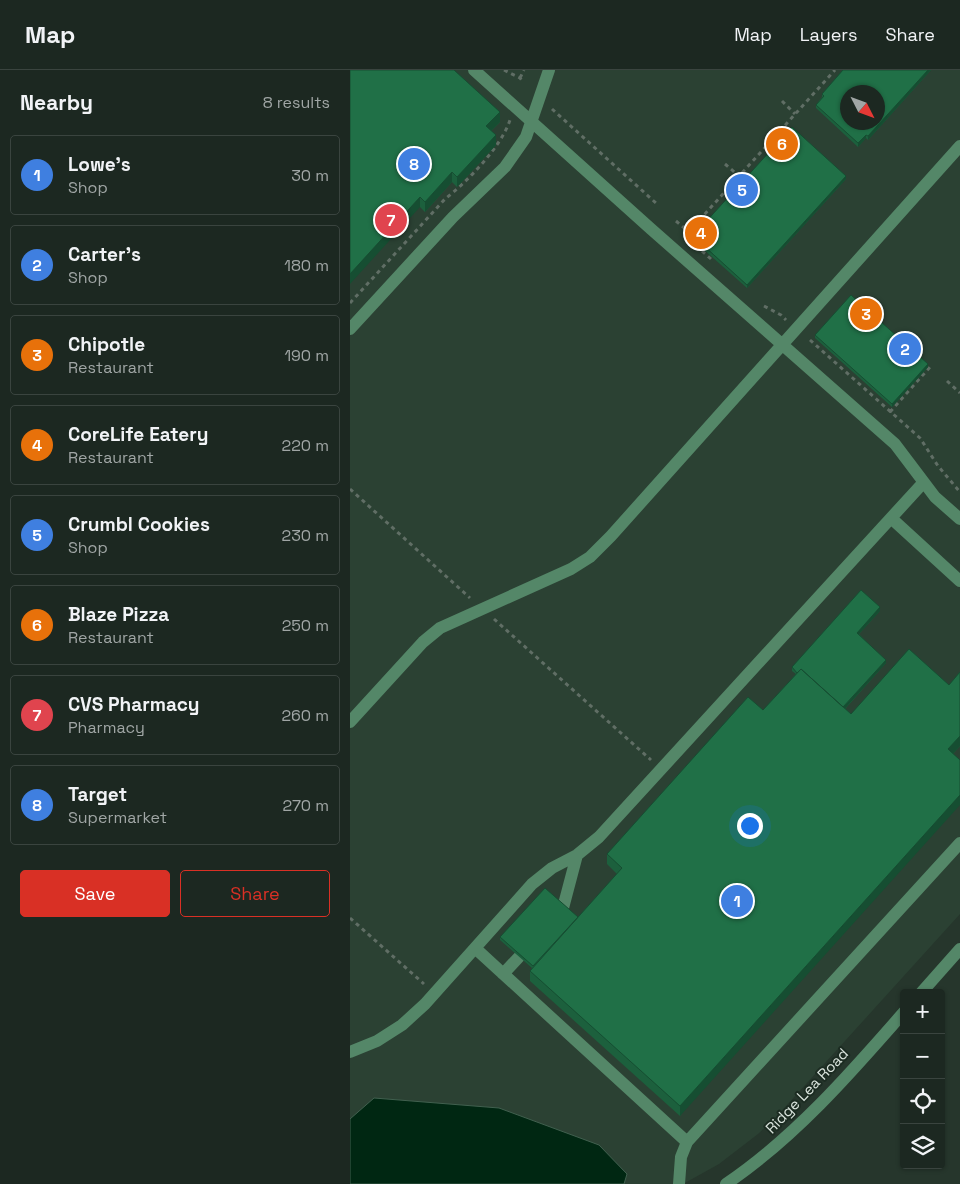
<!DOCTYPE html>
<html lang="en">
<head>
<meta charset="utf-8">
<style>
	body { margin:0; font-family:"Space Grotesk",sans-serif; background:#25302a; color:#f1f3f6 }
	.controls { position:absolute; right:15px; bottom:15px; display:grid; overflow:hidden; border-radius:5px; box-shadow:0 1px 4px #0004 }
	.controls button { width:45px; height:45px; display:grid; place-items:center; padding:0; border:0; border-bottom:1px solid #3a443f; background:#1c2821; color:#f1f3f6; font:25px sans-serif }
	.compass { position:absolute; left:490px; top:15px; width:45px; height:45px; border-radius:50%; background:#1c2821; box-shadow:0 1px 4px #0004; rotate:132deg }
	.you { position:absolute; left:399px; top:755px; width:18px; height:18px; margin:-12px; border:4px solid #fff; border-radius:50%; background:#1a73e8; box-shadow:0 0 0 8px #1a73e833 }
	.badge { display:grid; place-items:center; width:32px; height:32px; border-radius:50%; background:#d93025; color:#fff; font-size:16px; font-weight:700 }
	.pin { position:absolute; translate:-50% -50%; border:2px solid #fff; box-shadow:0 1px 5px #0006 }
	.list { margin:0; padding:0; list-style:none }
	h2 { display:flex; justify-content:space-between; align-items:center; height:65px; margin:0; padding:0 20px; font-size:21px }
	h2 small { font-size:16px; font-weight:400; color:#a0a6a5 }
	.list li { display:grid; grid-template-columns:32px 1fr auto; gap:15px; align-items:center; box-sizing:border-box; height:80px; margin:0 10px 10px; padding:0 10px; border:1px solid #3a443f; border-radius:5px }
	.list b { display:block; font-size:19px; white-space:nowrap }
	.list p { margin:0; font-size:16px; white-space:nowrap; color:#a0a6a5 }
	.list em { font-size:16px; font-style:normal; color:#a0a6a5 }
	.actions { display:flex; gap:10px; padding:15px 20px }
	.actions a { flex:1; padding:11px 0; border:1px solid #d93025; border-radius:5px; text-align:center; font-size:18px; color:#d93025 }
	.actions .main { background:#d93025; color:#fff }
	.icon { flex:none; width:28px; height:28px; fill:none; stroke:currentColor; stroke-width:2; stroke-linecap:round; stroke-linejoin:round }
	.map { position:relative; flex:none; width:610px; height:1114px; overflow:hidden }
	header { display:flex; align-items:center; gap:30px; box-sizing:border-box; height:70px; padding:0 25px; background:#1c2821; border-bottom:1px solid #3a443f }
	header strong { font-size:24px }
	nav { display:flex; gap:28px; margin-inline-start:auto; font-size:18px }
	main { display:flex }
	aside { flex:1; background:#1c2821 }
	.map>svg:first-child { display:block }
</style>
</head>
<body>
<header>
<strong>Map</strong>
<nav><a>Map</a><a>Layers</a><a>Share</a></nav>
</header>
<main>
<aside>
<h2>Nearby<small>8 results</small></h2>
<ul class="list">
<li><span class="badge" style="background:#3f7fe0">1</span><div><b>Lowe's</b><p>Shop</p></div><em>30 m</em></li>
<li><span class="badge" style="background:#3f7fe0">2</span><div><b>Carter's</b><p>Shop</p></div><em>180 m</em></li>
<li><span class="badge" style="background:#e8710a">3</span><div><b>Chipotle</b><p>Restaurant</p></div><em>190 m</em></li>
<li><span class="badge" style="background:#e8710a">4</span><div><b>CoreLife Eatery</b><p>Restaurant</p></div><em>220 m</em></li>
<li><span class="badge" style="background:#3f7fe0">5</span><div><b>Crumbl Cookies</b><p>Shop</p></div><em>230 m</em></li>
<li><span class="badge" style="background:#e8710a">6</span><div><b>Blaze Pizza</b><p>Restaurant</p></div><em>250 m</em></li>
<li><span class="badge" style="background:#e0444e">7</span><div><b>CVS Pharmacy</b><p>Pharmacy</p></div><em>260 m</em></li>
<li><span class="badge" style="background:#3f7fe0">8</span><div><b>Target</b><p>Supermarket</p></div><em>270 m</em></li>
</ul>
<div class="actions"><a class="main">Save</a><a>Share</a></div>
</aside>
<div class="map">
<svg width="610" height="1114" viewBox="0 0 610 1114">
	<rect width="100%" height="100%" fill="#26362c"/>
	<path fill="#2b4133" fill-rule="evenodd" d="M0 0H610V844L427 1046 408 1064 369 1094 333 1114H0ZM498 22H528V52H498Z"/>
	<path fill="#002712" stroke="#41604f" d="M24 1028 149 1038 249 1075 277 1104 274 1114H0V1049Z"/>
	<g fill="none" stroke-linecap="round" stroke-linejoin="round">
		<path stroke="#606e65" stroke-width="3" stroke-dasharray="4 4" stroke-linecap="butt" d="M154 0 170 8 173 12
			M170 8 174 0
			M432 31 445 44
			M202 39 307 134
			M375 94 389 106
			M326 151 339 162
			M361 189 335 166 485 0
			M0 233 95 129C118 111 151 77 160 50
			M414 236 431 245 436 250
			M460 270 570 368 588 396 610 422
			M597 311 610 323
			M540 342 580 297
			M0 419 120 528
			M144 549 301 690
			M0 848 74 914"/>
		<path stroke="#548768" stroke-width="12" d="M124 0 301 159 545 374 585 427 610 449
			M0 259 103 147 155 97 176 67 199 0
			M541 448 610 511
			M0 652 73 572 90 558 221 499 240 487 261 466 610 76
			M213 838 227 785
			M125 878 337 1072
			M153 904 169 887
			M571 923 610 879
			M0 982 27 971 52 955 75 934 182 814 202 798 227 785 249 767 573 413
			M329 1114 331 1087 337 1072 610 773
			M376 1114C444 1068 500 1004 554 942"/>
	</g>
	<path fill="#1c603d" d="M0 0 150 52 141 61 146 75 107 117 102 112 75 142 70 137Z
		M493 0H581L518 70 516 68 508 77 466 38V35L472 27V24Z
		M496 109 397 218 343 170V166Z
		M465 265 578 297 542 337 465 268Z
		M530 541 509 564 536 593 495 639 501 644 599 615 610 602V676L603 684 330 1046 180 911V901L182 898 150 870V867L228 847 267 804 257 794V784L413 640 446 604 442 601V597Z"/>
	<path fill="#164e32" d="M578 0H581L518 70V66Z
		M150 42V52L136 66V56Z
		M146 65V75L107 117V107Z
		M516 65V68L508 77V73Z
		M102 102V112L75 142V132Z
		M496 106V109L397 218V215Z
		M70 127V137L0 214V204Z
		M578 294V297L542 337V334Z
		M530 537V541L507 566V563Z
		M536 590V593L490 644V641Z
		M610 666V676L598 689V679Z
		M610 725V735L330 1046V1036Z"/>
	<path fill="#207047" stroke="#164e32" fill-rule="evenodd" d="M0 0H104L150 42 136 56 146 65 107 107 102 102 75 132 70 127 0 204Z
		M493 0H578L518 66 516 65 508 73 466 35 474 26 472 24ZM498 22H528V52H498Z
		M442 57 496 106 397 215 343 166Z
		M501 225 578 294 542 334 465 265Z
		M511 520 530 537 507 563 536 590 493 637 451 599 447 603 442 597Z
		M559 579 599 615 610 602V666L598 679 610 690V725L330 1036 180 901 272 798 257 784 398 627 413 640 451 599 501 644Z
		M195 818 228 847 183 896 150 867Z"/>
	<g text-anchor="middle" stroke-width="4" stroke-linejoin="round" paint-order="stroke">
		<g font-size="15" fill="#dae4dd" stroke="#1c2c22">
			<text transform="translate(457 1021) rotate(-46)" y="5">Ridge Lea Road</text>
		</g>
	</g>
</svg>
<div class="controls">
<button>+</button>
<button>−</button>
<button><svg class="icon" aria-label="locate" viewBox="0 0 24 24"><circle cx="12" cy="12" r="6"/><path d="M12 2v4M12 18v4M2 12h4M18 12h4"/></svg></button>
<button><svg class="icon" aria-label="layers" viewBox="0 0 24 24"><path d="M12 4l9 5-9 5-9-5zM3 14l9 5 9-5"/></svg></button>
</div>
<svg class="compass" viewBox="-18 -18 36 36"><path d="M0-13l5 13h-10z" fill="#e53935"/><path d="M0 13l5-13h-10z" fill="#a0a6a5"/></svg>
<div class="you"></div>
<div class="pin badge" style="left:387px;top:831px;background:#3f7fe0">1</div>
<div class="pin badge" style="left:555px;top:279px;background:#3f7fe0">2</div>
<div class="pin badge" style="left:516px;top:244px;background:#e8710a">3</div>
<div class="pin badge" style="left:351px;top:163px;background:#e8710a">4</div>
<div class="pin badge" style="left:392px;top:120px;background:#3f7fe0">5</div>
<div class="pin badge" style="left:432px;top:74px;background:#e8710a">6</div>
<div class="pin badge" style="left:41px;top:150px;background:#e0444e">7</div>
<div class="pin badge" style="left:64px;top:94px;background:#3f7fe0">8</div>
</div>
</main>
</body>
</html>
